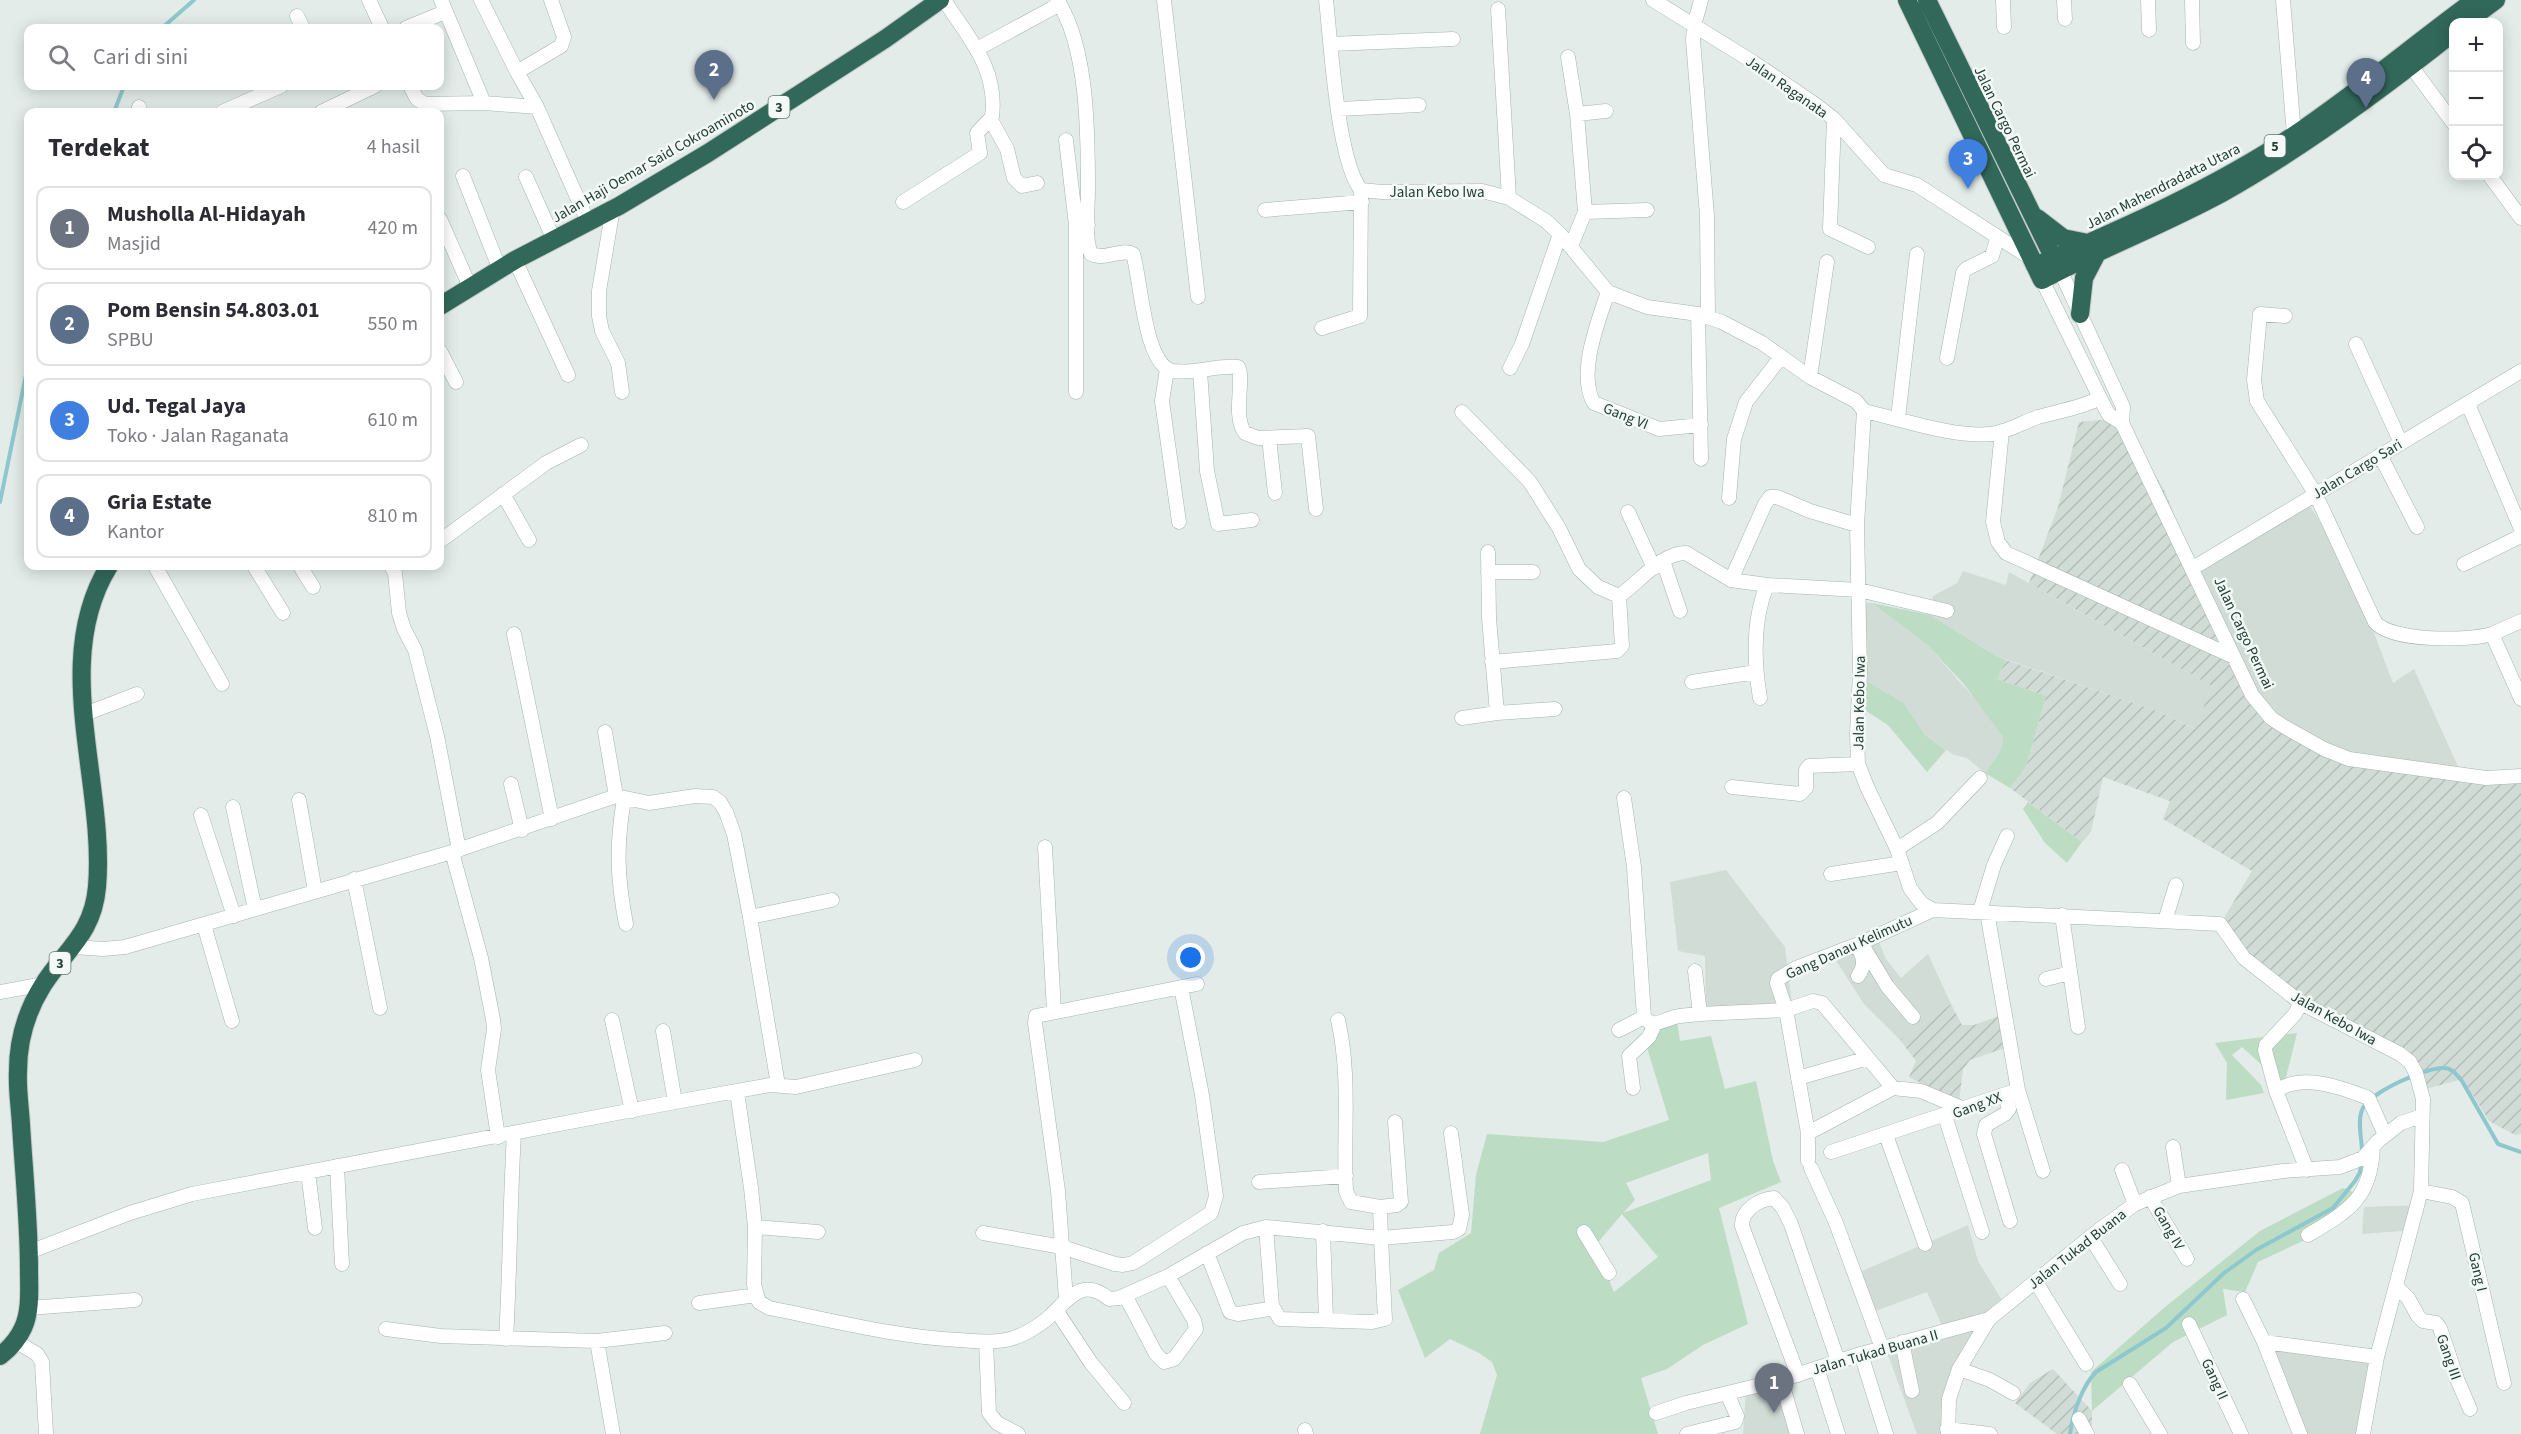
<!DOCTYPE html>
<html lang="id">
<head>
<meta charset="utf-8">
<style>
	body { margin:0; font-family:"Source Sans 3",sans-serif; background:#f2f2f3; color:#2b2b33 }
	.controls { position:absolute; right:18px; top:18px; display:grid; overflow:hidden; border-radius:12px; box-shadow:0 3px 15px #0003 }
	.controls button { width:54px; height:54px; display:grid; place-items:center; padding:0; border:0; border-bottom:2px solid #e1e1e2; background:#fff; color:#2b2b33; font:30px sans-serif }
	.you { position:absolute; left:1191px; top:958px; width:21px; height:21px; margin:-15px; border:4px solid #fff; border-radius:50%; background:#1a73e8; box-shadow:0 0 0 9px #1a73e833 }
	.badge { display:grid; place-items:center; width:39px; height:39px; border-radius:50%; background:#0b8043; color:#fff; font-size:20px; font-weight:700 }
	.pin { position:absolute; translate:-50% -50px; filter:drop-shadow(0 2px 3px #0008) }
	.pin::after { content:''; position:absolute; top:32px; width:21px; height:18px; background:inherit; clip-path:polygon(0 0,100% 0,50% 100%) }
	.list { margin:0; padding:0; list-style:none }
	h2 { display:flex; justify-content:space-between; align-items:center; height:78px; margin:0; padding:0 24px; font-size:26px }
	h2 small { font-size:20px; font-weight:400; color:#7c7c81 }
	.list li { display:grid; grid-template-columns:39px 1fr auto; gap:18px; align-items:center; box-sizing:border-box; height:84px; margin:0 12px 12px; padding:0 12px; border:2px solid #e1e1e2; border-radius:12px }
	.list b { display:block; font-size:22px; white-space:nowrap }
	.list p { margin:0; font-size:20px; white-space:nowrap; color:#7c7c81 }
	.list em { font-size:20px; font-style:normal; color:#7c7c81 }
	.icon { flex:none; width:33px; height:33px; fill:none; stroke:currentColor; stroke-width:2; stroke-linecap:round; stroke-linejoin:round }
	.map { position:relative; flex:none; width:2521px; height:1434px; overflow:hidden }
	.search { position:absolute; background:#fff; box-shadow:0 3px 15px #0003; left:24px; top:24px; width:420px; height:66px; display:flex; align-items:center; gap:15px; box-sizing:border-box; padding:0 21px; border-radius:12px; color:#7c7c81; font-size:22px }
	.panel { position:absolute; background:#fff; box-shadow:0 3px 15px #0003; left:24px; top:108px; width:420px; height:462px; border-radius:12px }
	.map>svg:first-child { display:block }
</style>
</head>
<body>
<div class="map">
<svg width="2521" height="1434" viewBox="0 0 2521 1434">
	<defs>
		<pattern id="industrial-furrows" width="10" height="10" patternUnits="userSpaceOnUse" patternTransform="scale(1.5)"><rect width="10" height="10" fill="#d1dcd7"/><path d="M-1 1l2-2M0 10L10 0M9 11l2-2" fill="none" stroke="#b3beb9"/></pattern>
	</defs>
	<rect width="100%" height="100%" fill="#e3ece8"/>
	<path fill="#d1dcd7" d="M2307 501 2350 570 2393 683 2414 669 2460 771 2356 761 2276 722 2218 622 2192 562Z
		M1963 571 2006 585 2009 572 2212 686 2196 729 2157 711 1996 656 1930 615 1933 596 1957 583Z
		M1861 602 1872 603 1926 644 1983 708 2003 737 2001 750 1985 773 1967 758 1954 755 1925 735 1904 703 1863 679Z
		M1726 870 1785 947 1792 1005 1706 1012 1705 956 1678 951 1670 882Z
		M1876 935 1886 959 1901 978 1928 954 1951 1004 1900 1040 1864 1004 1833 956Z
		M2421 1205 2416 1230 2362 1234 2364 1207Z
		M1968 1225 1978 1261 2008 1310 1987 1324 1957 1370 1953 1416 1955 1434H1917L1884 1344 1943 1328 1927 1292 1870 1313 1862 1271Z
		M2266 1346 2380 1360 2368 1434H2298Z
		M1784 1383 1801 1434H1743L1746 1392Z"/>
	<path fill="url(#industrial-furrows)" d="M2123 418 2165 492 2218 622 2276 722 2356 761 2521 778V1134L2515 1135 2489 1121 2473 1095 2459 1080 2422 1090 2406 1052 2303 1003 2259 968 2221 923 2252 871 2163 819 2170 801 2103 777 2091 832 2082 842 2010 788 2026 767 2046 696 1997 679 2006 660 2157 711 2195 729 2212 686 2029 583 2058 507 2079 422Z
		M1951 1004 1962 1025H1974L2012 1011 2016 1044 1970 1060 1963 1069 1959 1103 1909 1077 1916 1061 1900 1040Z
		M2053 1369 2092 1411V1434H2057L2015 1403 2030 1383Z"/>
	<path fill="#bddcc4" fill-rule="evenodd" d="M1872 603 1930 615 1996 656 2006 660 1997 679 2046 696 2026 767 2010 788 1985 773 2001 750 2003 737 1963 683 1926 644Z
		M1863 679 1904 703 1925 735 1946 750 1927 772 1888 725 1863 709Z
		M2028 802 2082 842 2067 863 2045 843 2023 809Z
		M1643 1020 1677 1021 1680 1041 1711 1036 1725 1089 1756 1081 1773 1161 1781 1182 1719 1208 1748 1324 1703 1345 1667 1369 1641 1378 1658 1434H1480L1497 1375 1492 1362 1479 1353 1450 1339 1425 1358 1398 1290 1434 1270 1439 1253 1471 1233 1476 1175 1487 1134 1603 1142 1669 1120 1645 1041ZM1708 1153 1711 1180 1623 1213 1635 1200 1626 1183ZM1622 1214 1658 1257 1614 1292 1595 1246Z
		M2297 1033 2284 1085 2242 1047 2232 1055 2261 1085 2264 1093 2226 1100 2227 1063 2215 1043Z
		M2343 1188 2356 1193 2309 1238 2258 1262 2245 1292 2223 1289 2227 1315 2173 1342 2092 1411 2091 1372 2165 1307 2260 1231Z"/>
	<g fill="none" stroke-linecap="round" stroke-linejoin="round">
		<path stroke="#8ec8ce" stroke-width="4" d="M162 28 194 0
			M114 112 124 86
			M0 502 28 365
			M2362 1152C2362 1139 2357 1122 2362 1110 2368 1093 2426 1067 2444 1068 2452 1068 2457 1075 2462 1081L2498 1144 2521 1152
			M2070 1434C2073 1413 2082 1386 2096 1372L2166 1328 2224 1273 2256 1250 2333 1208 2355 1181 2360 1172 2361 1163"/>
		<defs>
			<path id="minor" d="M369 0 382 28
				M441 0 484 103
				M481 0 517 72 537 107 588 222
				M1057 0C1088 46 1088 135 1088 190 1088 209 1084 236 1091 254 1104 261 1120 248 1133 254 1141 279 1144 366 1173 371 1195 374 1217 365 1238 367 1245 378 1232 416 1245 433L1258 438 1308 436 1316 509
				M1164 0 1198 297
				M1326 0C1331 43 1337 160 1361 190L1382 192 1482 191 1509 198 1546 221 1560 234 1608 292 1647 307 1698 314 1722 322 1762 343 1810 377 1856 401 1864 411 1857 525 1860 673 1857 733 1858 764 1868 789 1897 849 1910 888 1921 903 1933 910 2220 924 2244 958 2301 1003 2400 1054 2410 1062 2416 1073 2423 1099 2421 1191 2377 1357 2363 1434
				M1653 0 1753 62 1816 105 1834 119 1884 175 1917 185 2032 259
				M1701 0 1694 26 1693 40 1707 216 1708 317
				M2003 0 2004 27
				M2064 0 2065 19
				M2148 0 2149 30
				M2192 0 2193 43
				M2283 0 2294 135
				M1498 9 1509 198
				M297 16 303 28
				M406 28 445 12
				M1331 44 1453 39
				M977 49 1060 4
				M1568 57 1577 114 1585 212 1571 246
				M2405 58 2454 124
				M517 72 561 46 564 37 551 0
				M410 86 417 99 425 104 484 103 537 107
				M1339 109 1419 105
				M138 112 139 107
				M222 112 281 86
				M321 112 375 86
				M1577 114 1606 111
				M1834 119 1830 229 1868 247
				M991 120 1007 149 1014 178 1022 186 1037 183
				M1066 140 1076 225
				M463 176 500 270
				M2490 176 2521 218
				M526 177 554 240
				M903 202 980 153 977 133 992 117C998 68 969 39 944 0
				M613 208 599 291V316L602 331 618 363 622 392
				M1265 210 1362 202
				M1585 212 1647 210
				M440 219 470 287
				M515 260 568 375
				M2060 270 2123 407 2122 423 2252 695 2271 718 2283 726 2324 749 2349 759 2486 778 2521 776
				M2042 280 2104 406 2109 415 2122 423
				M1608 292C1598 322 1577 374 1594 403L1659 429 1701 425
				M1698 314 1701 459
				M2285 316 2260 314 2254 380 2257 401 2315 493 2375 622C2391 642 2469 641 2492 634
				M1322 328 1360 316 1361 190
				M2356 344 2401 443
				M440 351 456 382
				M1947 358 1963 273 1966 269 1992 256 1997 239
				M1510 368 1522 344 1560 234
				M1167 369 1162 401 1179 522
				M1200 371 1207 471 1218 524 1252 520
				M1810 377 1827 262
				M1076 392V225H1088
				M2468 404 2521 529
				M1864 411C1900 419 1955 438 1991 434 2007 432 2023 422 2038 417 2059 411 2081 408 2100 398
				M1462 412 1530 482 1559 528 1579 569 1598 587 1619 596
				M1898 418 1917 254
				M2002 431 1993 522 1998 542 2006 553 2234 657
				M1269 438 1275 493
				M2380 455 2417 527
				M503 494 529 540
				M1729 498 1734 439 1746 402 1781 357
				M1628 512 1654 568
				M440 541 546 463 581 445
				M1488 552 1489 618 1497 713 1555 709
				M1663 561 1680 611
				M2464 564 2521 536
				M155 566 222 684
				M254 566 283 613
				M300 566 313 587
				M391 566 395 573 399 613 404 629 415 650 437 736 459 850
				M2193 568 2521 371
				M1488 572H1533
				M1731 580 1765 504 1770 497H1777L1810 511 1857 525
				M1619 596C1639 583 1660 553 1686 553L1731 580 1767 585 1859 590 1947 611
				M2521 621 2492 634 2521 699
				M514 634 552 819
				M1492 662 1617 651 1622 646 1619 596
				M1692 682 1756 672
				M1760 698C1754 662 1753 619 1767 585
				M85 714 137 694
				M1462 718 1497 713
				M605 732 616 796
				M511 784 522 830
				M1732 787 1800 794 1806 788V770L1809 766 1858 764
				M1624 798 1634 867 1644 1017C1653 1030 1664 1019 1675 1017 1683 1015 1692 1015 1700 1014
				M624 799C616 846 617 877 626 924
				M299 800 315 891
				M233 807 255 909
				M201 815 234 916
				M1045 847 1054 1011
				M1897 849 1937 823 1980 778
				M452 852 481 958 493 1019 494 1029 488 1070 498 1137
				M1831 874 1902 863
				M354 879 380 1008
				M1980 911 1994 865 2007 836
				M2062 915 2078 1027
				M750 917 832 900
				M2165 921 2176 885
				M204 925 232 1021
				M1861 943 1887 986 1913 1017
				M74 947 103 949 125 947 452 852 616 796 649 803 695 796 713 797 720 802 726 812 734 834 750 917 778 1085
				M1695 971 1700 1014 1786 1010 1813 1001 1822 1003 1893 1088
				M1858 976C1865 966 1864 958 1859 949
				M2046 979 2070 973
				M0 992 44 984
				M2301 1003 2295 1014 2266 1045 2265 1050 2276 1091 2307 1170
				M612 1020 632 1111
				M1338 1020C1351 1077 1343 1133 1346 1191L1351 1202 1380 1207 1381 1238 1453 1232 1459 1229 1462 1215 1451 1133
				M1619 1030 1644 1017
				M663 1031 675 1102
				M1798 1078 1868 1058
				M1633 1088 1629 1056 1649 1037 1655 1024
				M2018 1090 2043 1171
				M2276 1091C2302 1073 2339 1087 2366 1097L2369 1099 2385 1135
				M737 1092 751 1188 755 1227 754 1285 759 1302 769 1308C831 1320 895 1337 959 1340 974 1341 990 1343 1005 1340 1019 1338 1038 1327 1049 1317 1068 1300 1082 1276 1109 1299L1119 1298 1168 1276 1243 1233 1266 1227 1381 1238 1385 1319 1372 1322 1280 1319 1272 1306 1266 1227
				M2005 1095 2009 1109 2005 1114 1986 1125 1984 1134 2010 1221
				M1945 1116 1982 1232
				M1808 1133 1786 1010 1777 983 1778 979 1796 968 1861 943 1933 910
				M1886 1135 1925 1244
				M2173 1147 2179 1186
				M1831 1152 2018 1090 1987 912
				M1808 1161V1133L1893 1088 1921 1091 1964 1109
				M337 1166 342 1264
				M1811 1168 1836 1223 1882 1348
				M2122 1170 2135 1204
				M308 1172 315 1228
				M1259 1182 1346 1176
				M2421 1191 2452 1197 2462 1203 2504 1383
				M2150 1197 2187 1259
				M1380 1207 1397 1205 1401 1202 1395 1122
				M755 1227 818 1232
				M1323 1231 1326 1320
				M1584 1232 1609 1273
				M983 1233 1062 1247 1115 1264 1123 1265 1133 1263 1211 1213 1216 1196 1202 1095 1181 987
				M2308 1235C2350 1210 2371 1198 2373 1147
				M2091 1238 2120 1284
				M29 1252 130 1213 192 1194 675 1102 770 1085 796 1087 915 1060
				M1207 1253 1230 1312 1238 1314 1269 1309 1272 1306
				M2036 1282 2086 1364
				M2397 1287 2408 1298 2418 1316 2423 1321 2436 1323 2440 1328 2457 1379 2470 1409
				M1125 1295 1156 1354 1164 1362 1174 1359 1196 1329 1194 1320 1168 1276
				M1066 1299 1058 1191 1035 1023 1036 1016 1197 984
				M2243 1299 2264 1342 2300 1434
				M699 1303 756 1295
				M29 1308 135 1300
				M1056 1310 1091 1363 1124 1403
				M2189 1324 2241 1434
				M386 1329 441 1336 597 1341 665 1333
				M506 1339C510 1270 510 1202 514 1133
				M15 1341 37 1354 42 1362 46 1434
				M597 1341 613 1434
				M986 1342 989 1413 997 1423 1018 1434
				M1902 1342 1912 1391
				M2264 1342 2377 1357
				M1861 1354 1886 1434
				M1817 1368 1838 1434
				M1959 1369 1990 1380 2013 1393
				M1798 1375 1742 1226C1741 1210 1760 1199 1774 1198L1783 1208 1791 1224 1838 1361
				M1781 1380 1797 1434
				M2130 1384 2160 1434
				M1656 1413 1686 1403 1781 1380 1861 1354 1989 1319
				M2079 1419 2087 1434
				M1947 1429 1990 1434
				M1305 1430 1306 1434
				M1687 1434 1735 1422 1737 1416 1727 1393
				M1948 1434 1949 1399 1959 1369 1989 1319 2099 1230 2135 1204 2179 1186 2283 1171 2340 1167 2363 1158 2378 1141 2401 1123 2422 1116"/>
			<path id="highway" d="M1907 0 2042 280C2100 249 2163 225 2222 193 2304 147 2380 91 2454 32
				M1927 0 2059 269
				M2466 22 2496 0
				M2037 218 2063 238 2088 243
				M2035 266C2124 228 2215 188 2296 134 2358 92 2415 44 2475 0
				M440 306 515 260 619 206 708 153 885 39 940 0
				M2080 314 2084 278 2096 255
				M0 1356C9 1349 18 1339 23 1328 31 1311 29 1289 29 1270 29 1222 24 1174 21 1125 20 1107 17 1089 18 1071 18 1039 26 1012 43 985 65 950 93 934 97 887 106 783 50 661 109 566"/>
		</defs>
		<use href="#minor" stroke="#a6b4af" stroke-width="15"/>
		<use href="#highway" stroke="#c2c9c6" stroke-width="20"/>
		<use href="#minor" stroke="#fff" stroke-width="14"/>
		<use href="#highway" stroke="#31685a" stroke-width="18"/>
	</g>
	<g text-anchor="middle" stroke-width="5" stroke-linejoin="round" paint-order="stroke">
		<g fill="#f3f9f6" stroke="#62756f" stroke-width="1.5">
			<rect x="768.5" y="96" width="21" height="22" rx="4.5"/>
			<rect x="2264.5" y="135" width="21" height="22" rx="4.5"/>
			<rect x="49.5" y="952" width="21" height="22" rx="4.5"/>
		</g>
		<g font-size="14" font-weight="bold" fill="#243d35">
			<text x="779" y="112">3</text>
			<text x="2275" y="151">5</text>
			<text x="60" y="968">3</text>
		</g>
		<g font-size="15" fill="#243d35" stroke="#f3f9f6">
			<text transform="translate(1787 87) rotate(35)" y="5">Jalan Raganata</text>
			<text transform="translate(2005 122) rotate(64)" y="5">Jalan Cargo Permai</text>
			<text transform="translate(653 161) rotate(-30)" y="5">Jalan Haji Oemar Said Cokroaminoto</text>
			<text transform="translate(2163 186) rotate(-27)" y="5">Jalan Mahendradatta Utara</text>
			<text x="1437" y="197">Jalan Kebo Iwa</text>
			<text transform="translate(1626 416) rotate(22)" y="5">Gang VI</text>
			<text transform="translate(2357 469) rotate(-31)" y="5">Jalan Cargo Sari</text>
			<text transform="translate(2244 633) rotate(65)" y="5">Jalan Cargo Permai</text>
			<text transform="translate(1859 703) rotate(-89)" y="5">Jalan Kebo Iwa</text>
			<text transform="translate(1849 947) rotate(-24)" y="5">Gang Danau Kelimutu</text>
			<text transform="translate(2334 1018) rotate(29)" y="5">Jalan Kebo Iwa</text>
			<text transform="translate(1977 1105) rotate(-20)" y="5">Gang XX</text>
			<text transform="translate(2169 1228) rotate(60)" y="5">Gang IV</text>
			<text transform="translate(2077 1249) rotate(-38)" y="5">Jalan Tukad Buana</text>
			<text transform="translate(2478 1272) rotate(77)" y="5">Gang I</text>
			<text transform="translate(1875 1352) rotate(-16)" y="5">Jalan Tukad Buana II</text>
			<text transform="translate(2449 1357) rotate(71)" y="5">Gang III</text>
			<text transform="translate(2215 1379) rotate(65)" y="5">Gang II</text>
		</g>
	</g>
</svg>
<div class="controls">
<button>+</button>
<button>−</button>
<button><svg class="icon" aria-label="locate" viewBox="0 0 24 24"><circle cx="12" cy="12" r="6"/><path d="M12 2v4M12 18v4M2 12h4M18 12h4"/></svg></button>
</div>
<div class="you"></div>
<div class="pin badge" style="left:1774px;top:1413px;background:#6b7280">1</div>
<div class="pin badge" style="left:714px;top:100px;background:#5c6f8a">2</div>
<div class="pin badge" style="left:1968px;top:189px;background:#3f7fe0">3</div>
<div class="pin badge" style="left:2366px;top:108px;background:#5c6f8a">4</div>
<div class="search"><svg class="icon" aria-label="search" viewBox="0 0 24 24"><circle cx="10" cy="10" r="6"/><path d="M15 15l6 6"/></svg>Cari di sini</div>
<section class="panel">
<h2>Terdekat<small>4 hasil</small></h2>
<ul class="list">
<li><span class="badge" style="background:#6b7280">1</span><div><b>Musholla Al-Hidayah</b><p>Masjid</p></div><em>420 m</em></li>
<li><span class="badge" style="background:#5c6f8a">2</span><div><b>Pom Bensin 54.803.01</b><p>SPBU</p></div><em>550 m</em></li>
<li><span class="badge" style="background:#3f7fe0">3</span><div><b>Ud. Tegal Jaya</b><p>Toko · Jalan Raganata</p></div><em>610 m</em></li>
<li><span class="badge" style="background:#5c6f8a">4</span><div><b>Gria Estate</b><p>Kantor</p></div><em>810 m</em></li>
</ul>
</section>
</div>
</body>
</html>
